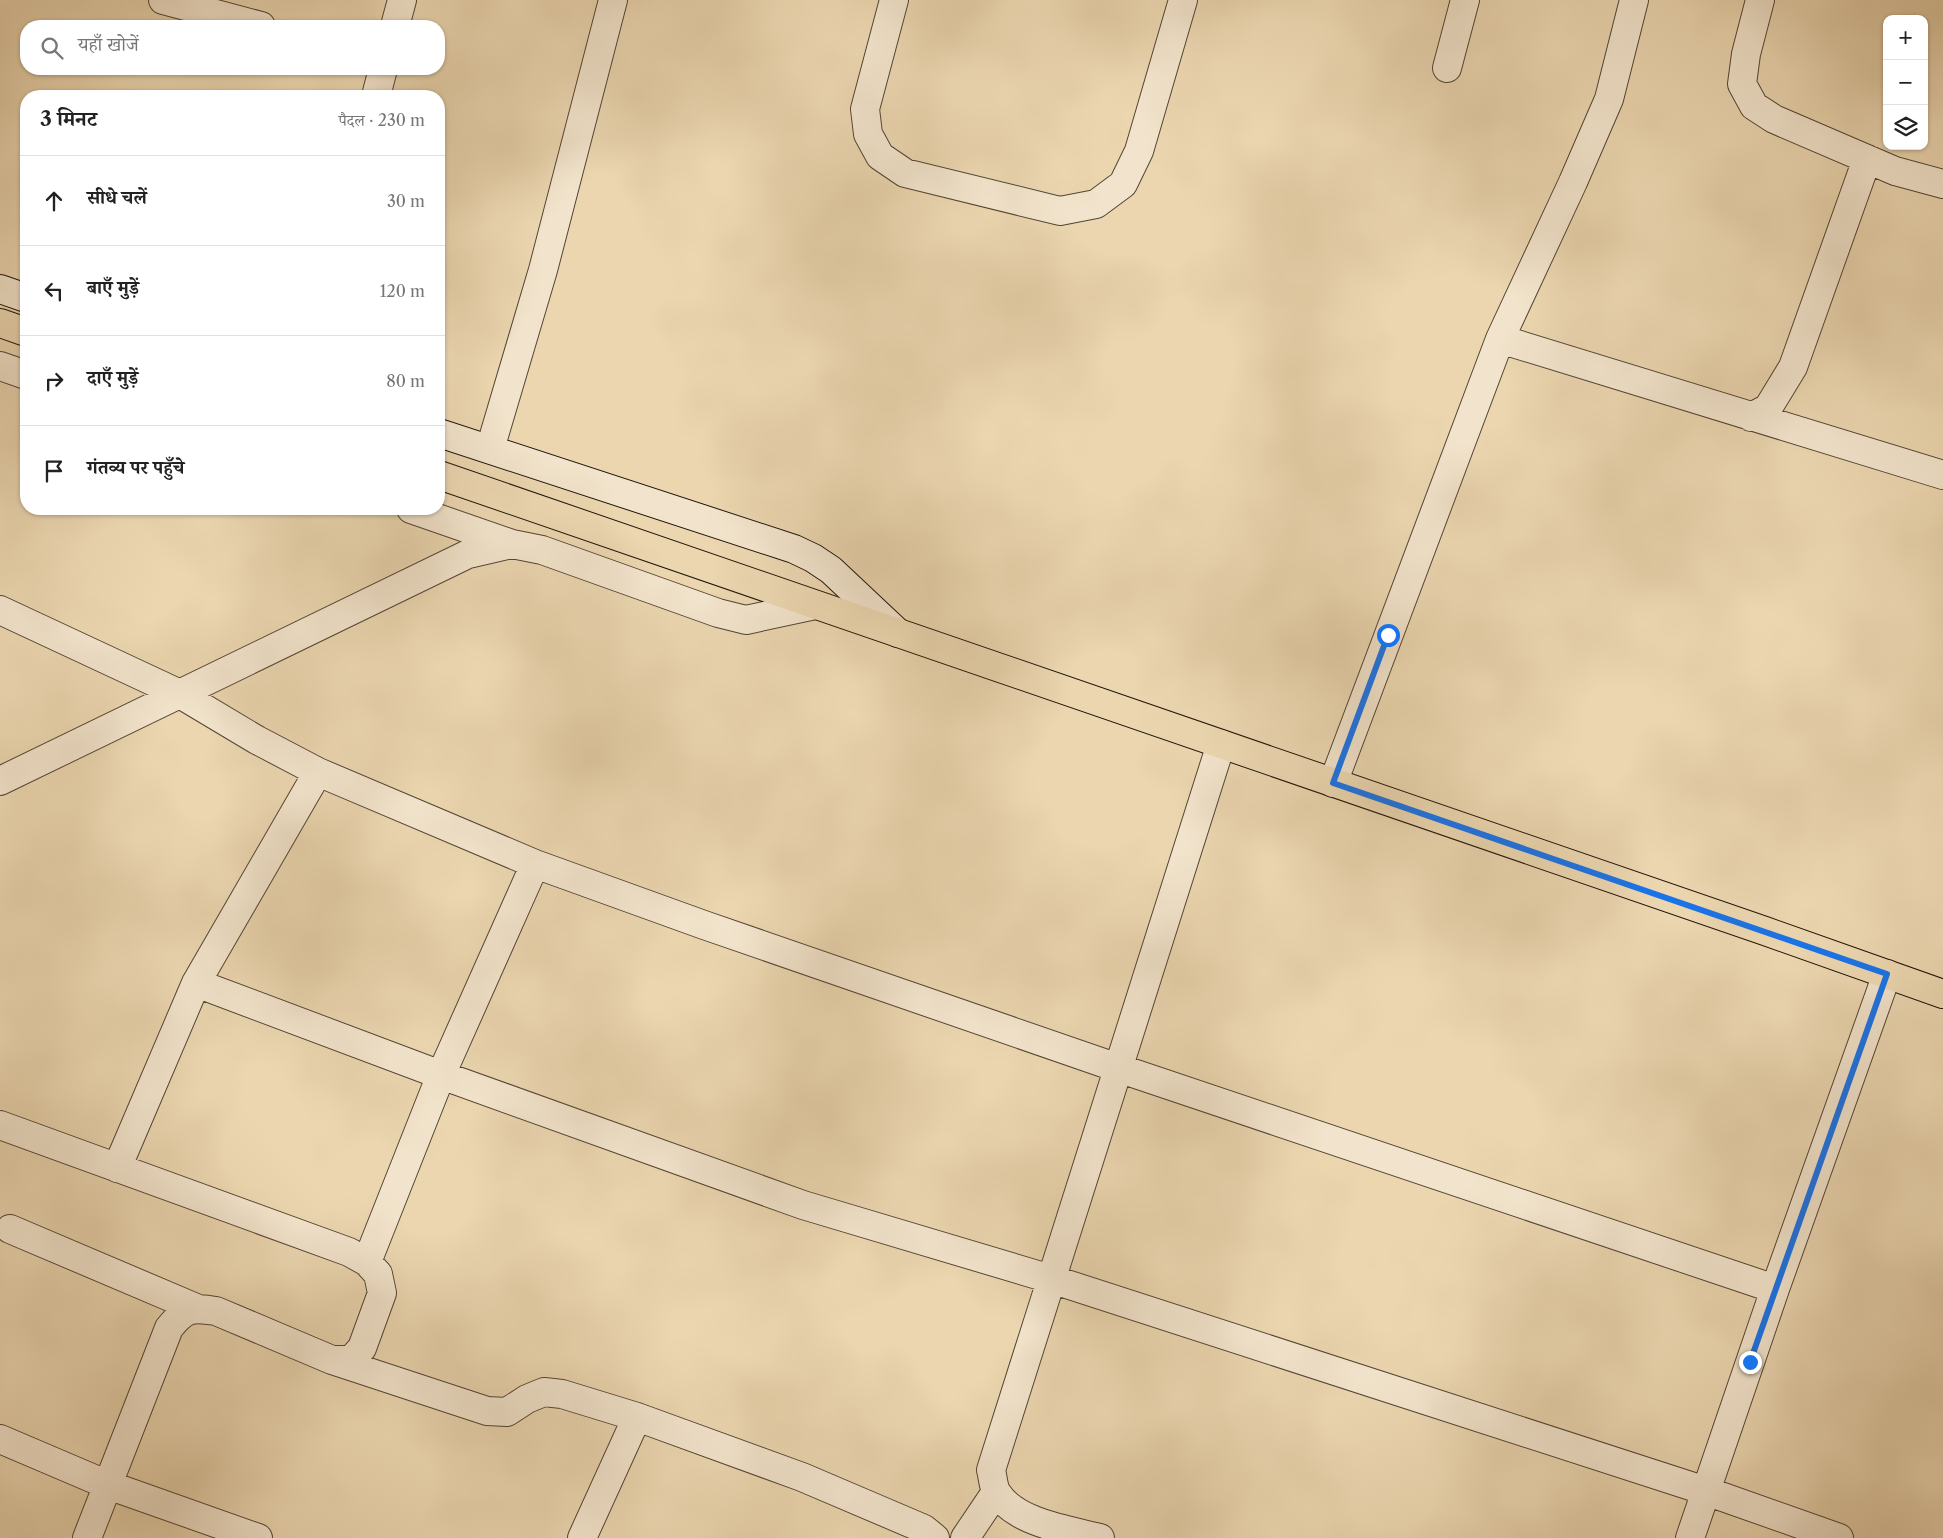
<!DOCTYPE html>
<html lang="hi">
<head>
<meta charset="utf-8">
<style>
	body { margin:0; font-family:"Libre Caslon Text","Noto Serif Devanagari",serif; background:#f2f2f2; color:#222 }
	.controls { position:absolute; right:15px; top:15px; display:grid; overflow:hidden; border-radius:10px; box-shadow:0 1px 4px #0004 }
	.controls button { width:45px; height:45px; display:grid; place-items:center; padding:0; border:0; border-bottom:1px solid #e0e0e0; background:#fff; color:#222; font:25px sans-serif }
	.stop { position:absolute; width:15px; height:15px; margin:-11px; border:4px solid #1a73e8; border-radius:50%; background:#fff }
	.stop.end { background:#1a73e8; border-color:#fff; box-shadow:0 1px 5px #0008 }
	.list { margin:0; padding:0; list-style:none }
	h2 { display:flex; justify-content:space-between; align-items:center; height:65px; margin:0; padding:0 20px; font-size:21px }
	h2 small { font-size:16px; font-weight:400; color:#767676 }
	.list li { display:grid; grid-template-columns:32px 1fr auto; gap:15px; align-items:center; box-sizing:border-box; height:90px; padding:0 20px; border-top:1px solid #e0e0e0 }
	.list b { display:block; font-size:19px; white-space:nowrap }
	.list em { font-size:16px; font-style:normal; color:#767676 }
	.icon { flex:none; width:28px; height:28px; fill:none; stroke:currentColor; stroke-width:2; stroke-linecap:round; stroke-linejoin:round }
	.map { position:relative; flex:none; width:1943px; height:1538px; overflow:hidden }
	.search { position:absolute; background:#fff; box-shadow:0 1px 4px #0004; left:20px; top:20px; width:425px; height:55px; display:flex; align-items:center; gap:12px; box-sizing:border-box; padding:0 18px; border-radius:20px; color:#767676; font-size:19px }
	.panel { position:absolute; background:#fff; box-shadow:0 1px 4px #0004; left:20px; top:90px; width:425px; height:425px; border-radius:20px }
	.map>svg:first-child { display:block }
</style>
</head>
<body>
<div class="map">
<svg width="1943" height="1538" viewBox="0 0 1943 1538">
	<rect width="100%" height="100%" fill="#ebd6b0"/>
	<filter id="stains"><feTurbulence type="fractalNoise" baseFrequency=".004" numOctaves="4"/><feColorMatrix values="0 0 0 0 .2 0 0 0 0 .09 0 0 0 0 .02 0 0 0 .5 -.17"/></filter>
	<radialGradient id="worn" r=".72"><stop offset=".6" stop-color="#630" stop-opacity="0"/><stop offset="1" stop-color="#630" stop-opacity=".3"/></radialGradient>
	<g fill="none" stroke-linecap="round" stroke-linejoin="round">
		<defs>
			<path id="street" d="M163 0 261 26
				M894 0 865 109 868 134 880 156 905 173 1060 211 1096 204 1123 184 1139 151 1183 0
				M1760 0 1746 54 1742 84 1754 106 1774 119 1895 171 1943 184
				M395 26 402 0
				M1447 68 1465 0
				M376 96 383 69
				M1500 339 1943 475
				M0 366 26 375
				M1751 417 1768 408 1793 367 1867 159
				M490 449 543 270 613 0
				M411 509 512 544
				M0 610 180 694 257 740 318 772 535 864 704 925 1118 1068 1775 1289
				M0 781 468 554 512 544 542 550 718 613 746 620 815 605
				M1333 783 1500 339 1573 182 1609 99 1634 0
				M196 983 441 1075 803 1205 1051 1279 1706 1491 1839 1538
				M0 1125 349 1252 367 1262 378 1274 382 1293 362 1348 351 1360H332L216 1311C191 1307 185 1308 169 1328L87 1538
				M117 1168 196 983 318 772
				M10 1229 196 1308
				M367 1262 441 1075 535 864
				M332 1360 487 1411 507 1412 527 1399 544 1392 562 1394 637 1417 802 1477 924 1529 935 1538
				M0 1439 108 1485 258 1538
				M582 1538 637 1417
				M965 1538 996 1492
				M1100 1538C1068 1530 1016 1523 997 1493 993 1487 993 1477 991 1470L1221 744
				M1690 1538 1775 1289 1887 974"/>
			<path id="secondary" d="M0 289 26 298
				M439 433 794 549 813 558 831 570 898 633"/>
			<path id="primary" d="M0 323 26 332
				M439 475 1765 931 1943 994"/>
		</defs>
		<use href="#street" stroke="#534533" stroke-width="30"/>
		<use href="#secondary" stroke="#201509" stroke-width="30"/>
		<use href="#primary" stroke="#201509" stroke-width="30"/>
		<use href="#street" stroke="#f2e4cc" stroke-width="28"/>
		<use href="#secondary" stroke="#f2e4cc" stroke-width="28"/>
		<use href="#primary" stroke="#ebd6b0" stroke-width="28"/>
	</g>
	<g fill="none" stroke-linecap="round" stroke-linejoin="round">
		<path stroke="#1a73e8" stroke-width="6" d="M1388 635 1333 783 1887 974 1750 1362"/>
	</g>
	<rect width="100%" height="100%" filter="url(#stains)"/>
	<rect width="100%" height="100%" fill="url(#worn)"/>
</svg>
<div class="controls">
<button>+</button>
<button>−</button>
<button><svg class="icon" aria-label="layers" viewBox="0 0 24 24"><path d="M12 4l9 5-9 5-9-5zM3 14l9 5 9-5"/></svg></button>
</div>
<div class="stop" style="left:1388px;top:635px"></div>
<div class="stop end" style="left:1750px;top:1362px"></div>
<div class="search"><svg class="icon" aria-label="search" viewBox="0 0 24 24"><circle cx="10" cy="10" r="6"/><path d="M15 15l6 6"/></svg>यहाँ खोजें</div>
<section class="panel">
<h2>3 मिनट<small>पैदल · 230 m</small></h2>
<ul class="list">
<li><svg class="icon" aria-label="ahead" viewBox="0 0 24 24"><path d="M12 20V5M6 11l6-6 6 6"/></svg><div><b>सीधे चलें</b></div><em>30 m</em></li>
<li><svg class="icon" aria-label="left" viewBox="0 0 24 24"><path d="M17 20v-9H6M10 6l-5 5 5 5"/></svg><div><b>बाएँ मुड़ें</b></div><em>120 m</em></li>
<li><svg class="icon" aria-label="right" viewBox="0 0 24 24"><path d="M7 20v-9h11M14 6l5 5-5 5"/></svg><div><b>दाएँ मुड़ें</b></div><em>80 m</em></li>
<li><svg class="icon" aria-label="arrive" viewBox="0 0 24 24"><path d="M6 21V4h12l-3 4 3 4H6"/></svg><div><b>गंतव्य पर पहुँचे</b></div></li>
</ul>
</section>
</div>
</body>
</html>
